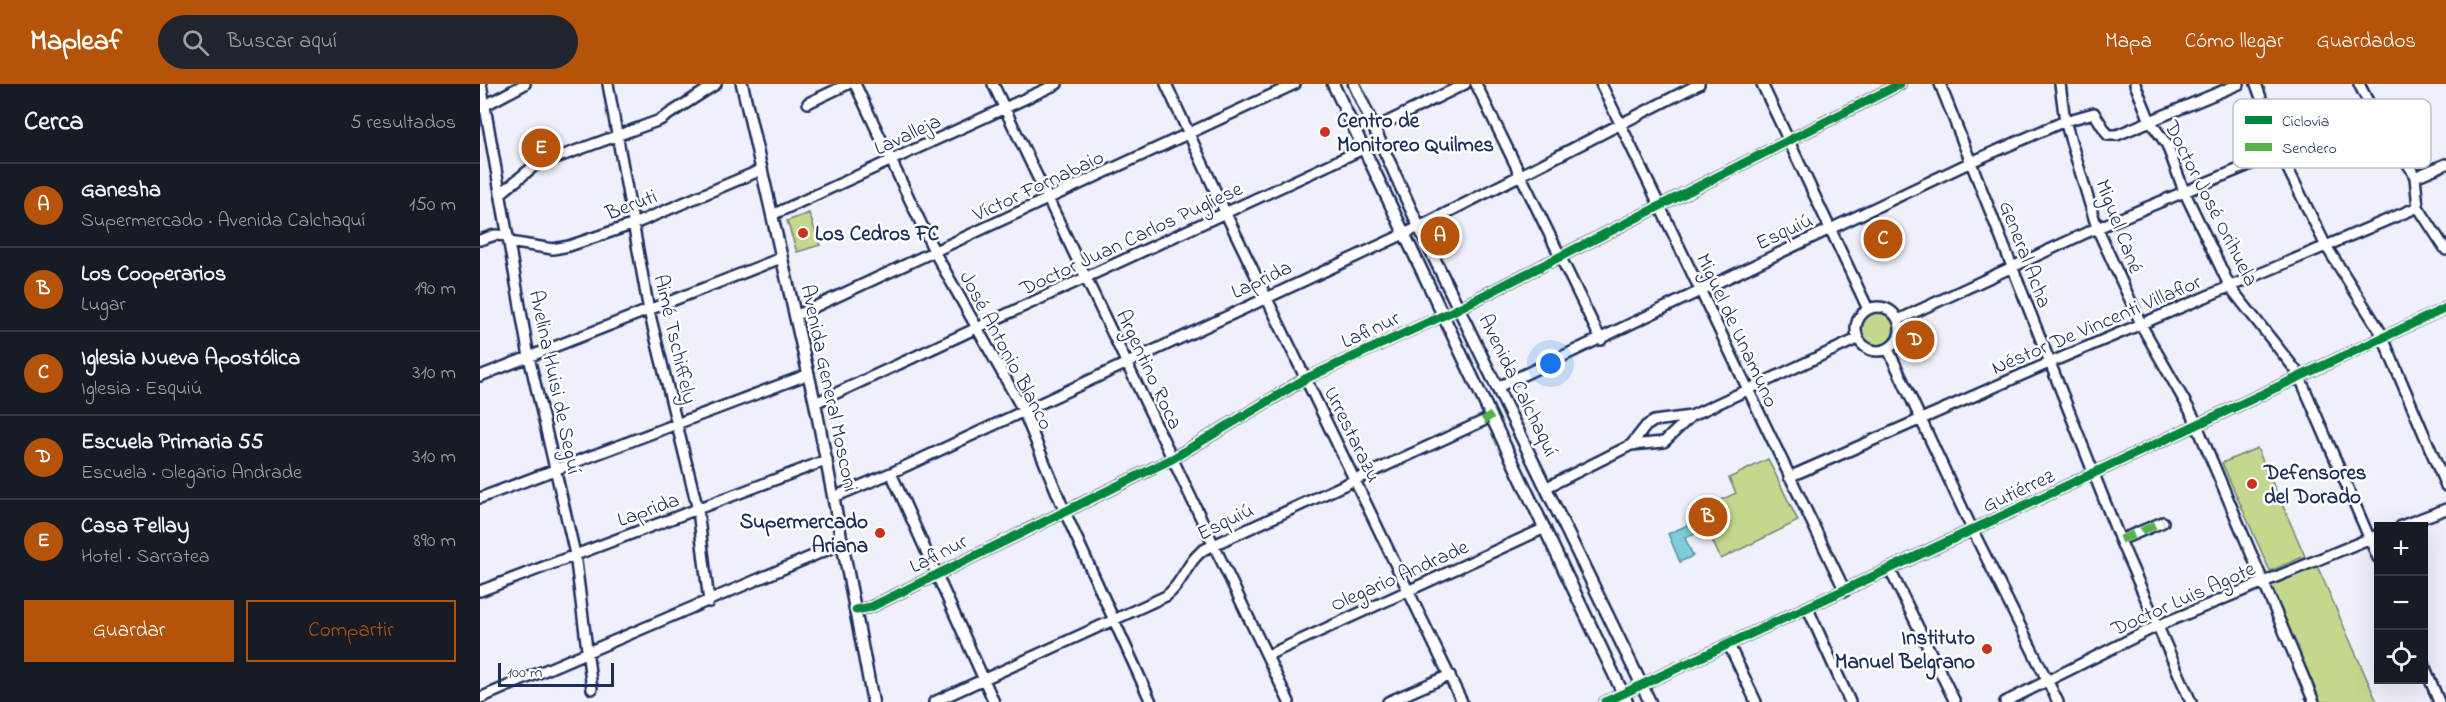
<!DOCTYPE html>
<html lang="es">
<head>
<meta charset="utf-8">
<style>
	body { margin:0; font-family:"Indie Flower",sans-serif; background:#20242c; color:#f1f3f6 }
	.controls { position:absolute; right:18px; bottom:18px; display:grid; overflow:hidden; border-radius:0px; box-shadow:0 6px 24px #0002 }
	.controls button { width:54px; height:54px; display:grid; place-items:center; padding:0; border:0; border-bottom:2px solid #363941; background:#171b24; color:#f1f3f6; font:30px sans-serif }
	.scale { position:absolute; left:18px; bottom:15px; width:116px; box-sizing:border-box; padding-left:6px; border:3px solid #1b2f5e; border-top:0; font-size:16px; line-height:21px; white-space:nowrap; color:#1b2f5e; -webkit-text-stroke:4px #fff; paint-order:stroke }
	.you { position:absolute; left:1071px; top:280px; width:21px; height:21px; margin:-15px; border:4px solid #fff; border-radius:50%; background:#1a73e8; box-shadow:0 0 0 9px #1a73e833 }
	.badge { display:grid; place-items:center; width:39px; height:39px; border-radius:50%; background:#b45309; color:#fff; font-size:20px; font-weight:700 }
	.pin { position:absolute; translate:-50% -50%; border:3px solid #fff; box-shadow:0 2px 6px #0006 }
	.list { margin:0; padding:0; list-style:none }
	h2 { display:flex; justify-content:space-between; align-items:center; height:78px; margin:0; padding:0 24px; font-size:26px }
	h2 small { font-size:20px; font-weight:400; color:#9ea1a6 }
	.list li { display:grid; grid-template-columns:39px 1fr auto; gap:18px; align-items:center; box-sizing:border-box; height:84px; padding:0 24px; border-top:2px solid #363941 }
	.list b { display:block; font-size:22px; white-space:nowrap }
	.list p { margin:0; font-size:20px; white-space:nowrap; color:#9ea1a6 }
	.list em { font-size:20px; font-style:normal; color:#9ea1a6 }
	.actions { display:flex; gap:12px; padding:18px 24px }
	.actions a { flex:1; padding:14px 0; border:2px solid #b45309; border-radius:0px; text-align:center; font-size:21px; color:#b45309 }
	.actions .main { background:#b45309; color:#fff }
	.icon { flex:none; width:33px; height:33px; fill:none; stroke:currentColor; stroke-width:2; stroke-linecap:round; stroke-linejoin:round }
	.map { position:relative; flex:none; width:1966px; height:618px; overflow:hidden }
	header { display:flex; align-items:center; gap:36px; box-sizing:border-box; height:84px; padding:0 30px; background:#b45309; color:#fff }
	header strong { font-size:28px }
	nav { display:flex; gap:33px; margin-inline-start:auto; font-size:21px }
	.search { width:420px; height:54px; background:#20242c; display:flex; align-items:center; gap:15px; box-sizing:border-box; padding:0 21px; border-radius:33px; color:#9ea1a6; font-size:22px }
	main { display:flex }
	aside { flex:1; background:#171b24 }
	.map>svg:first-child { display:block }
</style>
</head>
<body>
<header>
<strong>Mapleaf</strong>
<div class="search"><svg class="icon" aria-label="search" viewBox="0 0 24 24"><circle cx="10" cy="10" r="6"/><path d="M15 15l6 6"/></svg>Buscar aquí</div>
<nav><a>Mapa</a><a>Cómo llegar</a><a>Guardados</a></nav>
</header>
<main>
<aside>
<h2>Cerca<small>5 resultados</small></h2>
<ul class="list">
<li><span class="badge">A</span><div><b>Ganesha</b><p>Supermercado · Avenida Calchaquí</p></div><em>150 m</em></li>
<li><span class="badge">B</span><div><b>Los Cooperarios</b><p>Lugar</p></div><em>190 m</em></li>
<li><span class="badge">C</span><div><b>Iglesia Nueva Apostólica</b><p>Iglesia · Esquiú</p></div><em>310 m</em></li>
<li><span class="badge">D</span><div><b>Escuela Primaria 55</b><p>Escuela · Olegario Andrade</p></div><em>310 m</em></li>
<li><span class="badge">E</span><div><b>Casa Fellay</b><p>Hotel · Sarratea</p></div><em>890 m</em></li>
</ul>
<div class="actions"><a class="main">Guardar</a><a>Compartir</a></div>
</aside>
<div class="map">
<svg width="1966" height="618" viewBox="0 0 1966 618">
	<rect width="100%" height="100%" fill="#eff0f9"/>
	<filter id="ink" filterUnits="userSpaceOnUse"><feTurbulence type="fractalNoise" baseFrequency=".0167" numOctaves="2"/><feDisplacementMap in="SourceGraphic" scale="12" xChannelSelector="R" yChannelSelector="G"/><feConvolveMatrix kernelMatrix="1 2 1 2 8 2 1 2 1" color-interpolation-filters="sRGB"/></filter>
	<g filter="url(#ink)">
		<path fill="#c3d88d" stroke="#6f8476" stroke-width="1.5" d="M329 129 340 161 317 168 307 137Z
			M1379 245a19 19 0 1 1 38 0a19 19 0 1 1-38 0Z
			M1777 364 1825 472 1790 487 1742 379Z
			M1288 375 1318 437 1241 475 1218 427 1256 409 1249 394Z
			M1835 477 1897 618H1834L1785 498Z"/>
		<path fill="#7dcdd8" stroke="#568ea7" stroke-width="1.5" d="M1212 439 1217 449 1205 454 1213 472 1200 478 1188 450Z"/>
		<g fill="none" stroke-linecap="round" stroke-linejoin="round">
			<defs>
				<path id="minor" d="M1 0 49 273 95 470 112 605
					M128 0 169 227 218 426 229 518
					M375 0 455 169 543 326 584 426 671 618
					M513 0 809 618
					M686 0 746 130 982 618
					M996 0 1121 256
					M1121 0 1365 507
					M1282 0 1388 225
					M1460 0 1640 456 1711 618
					M1580 0 1585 37 1617 144 1664 246 1713 332 1834 618
					M1655 0 1670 37 1687 61 1704 107 1750 203 1818 289 1898 474
					M1776 0 1804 77 1846 162 1900 247 1966 402
					M1879 0 1894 29 1931 85 1935 93 1938 123 1966 166
					M328 19 368 0
					M0 24 45 0
					M895 44 985 0
					M1935 93 1966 80
					M20 110 54 82 180 36 236 0
					M292 131 577 0
					M0 156 15 151 28 152
					M29 158 73 165 89 162 154 140 281 86
					M1376 245a22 22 0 1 1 44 0a22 22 0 1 1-44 0Z
					M315 232 815 0
					M1418 236 1610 147 1894 29
					M1408 265 1493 447 1578 618
					M0 292 301 174
					M1018 303 1491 78 1585 37 1614 29 1628 51H1637L1759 0
					M335 319 883 65
					M1151 361 1166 342 1174 337 1211 332 1377 255
					M411 389 514 618
					M1309 393 1569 279 1938 123
					M1067 403 1151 361 1184 358 1211 332
					M354 413 411 389 939 143 1219 0
					M0 414 329 290
					M1921 442 1966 425
					M1640 456 1683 438
					M1410 486 1475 618
					M0 507 347 376
					M1328 525 1370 618
					M376 526 391 523 692 375 825 295 973 227 1420 0
					M1249 561 1276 618
					M788 571 1065 444
					M1944 581 1959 618
					M0 614 363 459
					M454 618 686 512C703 500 707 476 725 465L1003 337
					M908 618 970 591
					M1125 618 1966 224
					M1525 618 1677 542 1898 451"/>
				<path id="major" d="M262 0 335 319 393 618
					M853 0 1147 618
					M874 0 939 143 1170 618"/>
			</defs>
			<use href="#minor" stroke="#1b2f5e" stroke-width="14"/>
			<use href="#major" stroke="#1b2f5e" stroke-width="15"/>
			<use href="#minor" stroke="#fff" stroke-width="9"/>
			<use href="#major" stroke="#fff" stroke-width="10"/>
			<path stroke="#55b248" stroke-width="8" stroke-dasharray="15 8" stroke-linecap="butt" d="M1003 337 1012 331
				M1640 456 1683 438"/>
			<defs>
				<path id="cycleway" d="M376 526 391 523 692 375 825 295 973 227 1420 0
					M1125 618 1966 224"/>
			</defs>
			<use href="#cycleway" stroke="#fff" stroke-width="13"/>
			<use href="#cycleway" stroke="#00873e" stroke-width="9"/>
		</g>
	</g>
	<g fill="#c8321e" stroke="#fff" stroke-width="2">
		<circle cx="845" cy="48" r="6"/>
		<circle cx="323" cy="149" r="6"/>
		<circle cx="1772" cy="400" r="6"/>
		<circle cx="400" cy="449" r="6"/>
		<circle cx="1507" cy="565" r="6"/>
	</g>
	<g text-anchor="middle" stroke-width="5" stroke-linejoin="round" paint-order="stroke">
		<g font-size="21" font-weight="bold" fill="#1b2f5e" stroke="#fff" text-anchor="start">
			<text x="857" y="43">Centro de<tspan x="857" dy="24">Monitoreo Quilmes</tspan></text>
			<text x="335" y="156">Los Cedros FC</text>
			<text x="1784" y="395">Defensores<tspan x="1784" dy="24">del Dorado</tspan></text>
			<text x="388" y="444" text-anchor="end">Supermercado<tspan x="388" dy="24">Ariana</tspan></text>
			<text x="1495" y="560" text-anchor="end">Instituto<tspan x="1495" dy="24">Manuel Belgrano</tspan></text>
		</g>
		<g font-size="21" fill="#1b2f5e" stroke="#fff">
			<text transform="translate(427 50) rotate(-25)" y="7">Lavalleja</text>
			<text transform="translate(558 101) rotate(-25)" y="7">Víctor Fornabaio</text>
			<text transform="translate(1732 119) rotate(63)" y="7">Doctor José Orihuela</text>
			<text transform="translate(151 120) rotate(-21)" y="7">Beruti</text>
			<text transform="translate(1640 142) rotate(69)" y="7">Miguel Cané</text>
			<text transform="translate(1304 147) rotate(-25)" y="7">Esquiú</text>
			<text transform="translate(651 154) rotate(-25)" y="7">Doctor Juan Carlos Pugliese</text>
			<text transform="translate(1546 170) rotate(69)" y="7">General Acha</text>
			<text transform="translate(781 195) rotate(-25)" y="7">Laprida</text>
			<text transform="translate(1616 240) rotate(-23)" y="7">Néstor De Vincenti Villaflor</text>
			<text transform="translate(890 245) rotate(-25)" y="7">Lafinur</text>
			<text transform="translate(1258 246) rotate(65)" y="7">Miguel de Unamuno</text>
			<text transform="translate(196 255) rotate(77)" y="7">Aimé Tschiffely</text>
			<text transform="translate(527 266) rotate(62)" y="7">José Antonio Blanco</text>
			<text transform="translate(670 285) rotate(65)" y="7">Argentino Roca</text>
			<text transform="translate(76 298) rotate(78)" y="7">Avelina Huisi de Seguí</text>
			<text transform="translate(1039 301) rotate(64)" y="7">Avenida Calchaquí</text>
			<text transform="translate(350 304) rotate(78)" y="7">Avenida General Mosconi</text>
			<text transform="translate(873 350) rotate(64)" y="7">Urrestarazu</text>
			<text transform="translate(1538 406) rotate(-25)" y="7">Gutiérrez</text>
			<text transform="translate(168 425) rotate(-20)" y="7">Laprida</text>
			<text transform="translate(745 437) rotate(-26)" y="7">Esquiú</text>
			<text transform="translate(458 469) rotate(-27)" y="7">Lafinur</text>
			<text transform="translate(919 491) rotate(-24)" y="7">Olegario Andrade</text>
			<text transform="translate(1703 514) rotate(-24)" y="7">Doctor Luis Agote</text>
		</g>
	</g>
	<rect x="1753" y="15" width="198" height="69" rx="9" fill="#fff" stroke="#bbc1cf" stroke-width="1.5"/>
	<rect x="1765" y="32" width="27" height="8" fill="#00873e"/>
	<rect x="1765" y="59" width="27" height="8" fill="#55b248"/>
	<g font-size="16" fill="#1b2f5e">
		<text x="1802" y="42">Ciclovía</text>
		<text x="1802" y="69">Sendero</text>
	</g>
</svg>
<div class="controls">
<button>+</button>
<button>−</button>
<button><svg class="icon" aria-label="locate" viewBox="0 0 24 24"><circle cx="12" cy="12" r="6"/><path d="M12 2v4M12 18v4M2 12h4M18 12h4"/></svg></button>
</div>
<div class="scale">100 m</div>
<div class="you"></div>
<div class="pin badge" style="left:960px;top:152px">A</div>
<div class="pin badge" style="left:1228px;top:433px">B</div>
<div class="pin badge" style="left:1403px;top:155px">C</div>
<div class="pin badge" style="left:1435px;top:256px">D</div>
<div class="pin badge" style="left:61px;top:64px">E</div>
</div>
</main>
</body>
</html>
